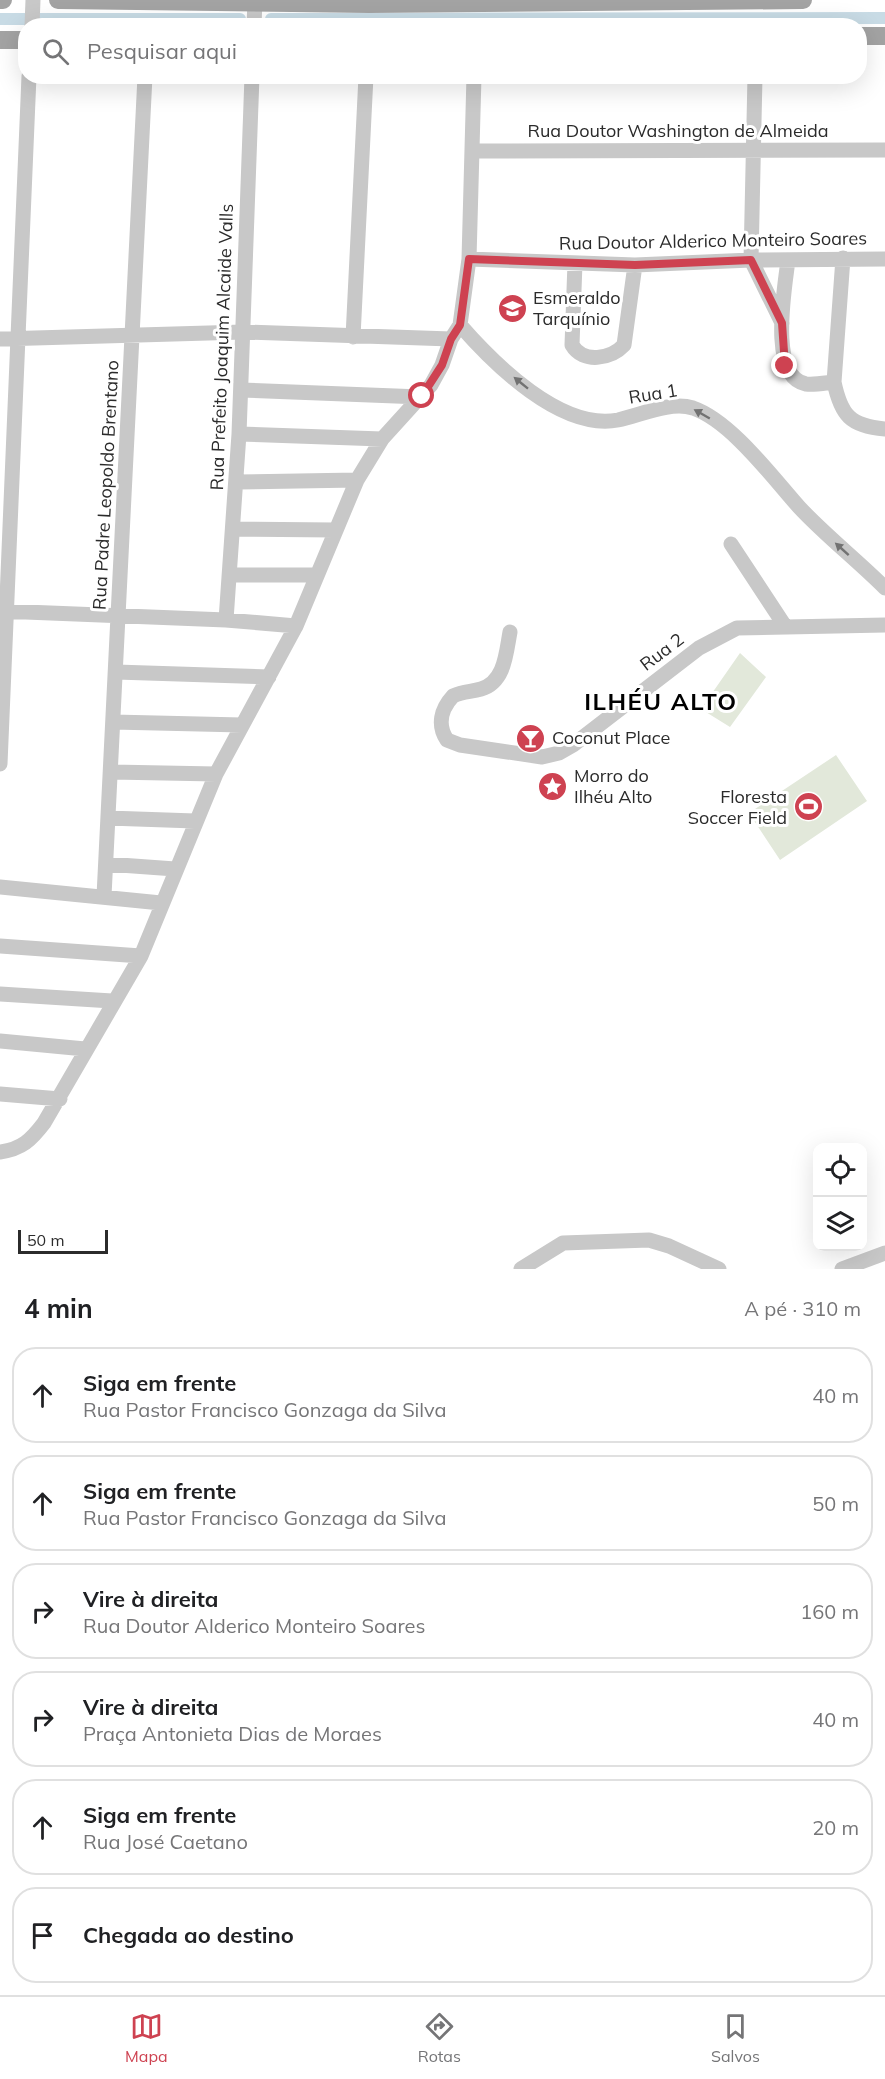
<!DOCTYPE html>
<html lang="pt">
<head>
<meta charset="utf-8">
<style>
	body { margin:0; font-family:Mulish,sans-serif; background:#f6f6f6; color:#202124 }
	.controls { position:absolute; right:18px; bottom:18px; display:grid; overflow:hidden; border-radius:12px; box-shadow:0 6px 24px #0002 }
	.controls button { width:54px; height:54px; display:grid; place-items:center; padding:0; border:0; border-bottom:2px solid #e0e0e0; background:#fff; color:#202124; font:30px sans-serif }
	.scale { position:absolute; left:18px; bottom:15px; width:90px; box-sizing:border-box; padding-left:6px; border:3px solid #2b2b2b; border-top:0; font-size:16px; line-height:21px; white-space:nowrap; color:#2b2b2b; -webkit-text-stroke:4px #fff; paint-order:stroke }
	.stop { position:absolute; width:18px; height:18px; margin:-14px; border:4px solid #ce4251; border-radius:50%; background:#fff }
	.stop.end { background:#ce4251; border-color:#fff; box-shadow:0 2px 6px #0008 }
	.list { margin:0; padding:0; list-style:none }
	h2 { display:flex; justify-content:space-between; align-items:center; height:78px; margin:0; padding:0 24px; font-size:26px }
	h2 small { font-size:20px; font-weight:400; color:#757577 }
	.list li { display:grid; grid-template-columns:39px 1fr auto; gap:18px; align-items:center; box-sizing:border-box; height:96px; margin:0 12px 12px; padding:0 12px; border:2px solid #e0e0e0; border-radius:24px }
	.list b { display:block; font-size:22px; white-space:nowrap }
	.list p { margin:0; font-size:20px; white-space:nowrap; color:#757577 }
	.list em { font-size:20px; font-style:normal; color:#757577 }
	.icon { flex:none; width:33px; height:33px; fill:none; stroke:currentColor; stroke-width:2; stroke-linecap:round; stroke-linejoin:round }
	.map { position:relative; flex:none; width:885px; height:1269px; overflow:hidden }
	.search { position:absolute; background:#fff; box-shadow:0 6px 24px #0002; left:18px; right:18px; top:18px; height:66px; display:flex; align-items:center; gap:15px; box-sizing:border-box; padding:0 21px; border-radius:24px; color:#757577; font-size:22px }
	.sheet { height:726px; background:#fff }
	nav { display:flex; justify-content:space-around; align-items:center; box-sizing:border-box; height:84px; border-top:2px solid #e0e0e0; background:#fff; font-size:16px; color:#757577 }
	nav a { display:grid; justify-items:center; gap:3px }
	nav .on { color:#ce4251 }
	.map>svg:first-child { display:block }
</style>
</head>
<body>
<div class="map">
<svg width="885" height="1269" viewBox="0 0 885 1269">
	<rect width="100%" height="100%" fill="#fff"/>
	<path fill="#e2e8da" d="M740 653 766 677 730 727 701 709Z
		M836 755 867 801 780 860 749 813Z"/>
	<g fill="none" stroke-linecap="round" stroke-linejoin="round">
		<path stroke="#c8dbe5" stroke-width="12" d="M0 19H240
			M271 19 885 18"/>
		<path stroke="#c8c8c8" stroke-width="15" d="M32 26 33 0
			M254 26 255 0
			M755 76 751 260 782 323
			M472 151 885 150
			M843 258 834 382C841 415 850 426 885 429
			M469 259 635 265 751 260 885 259
			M788 260C785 287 768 377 806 384 814 385 825 383 834 382
			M575 263 572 345C583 364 611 359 624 345L635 265
			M460 325C494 364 561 431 618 420 641 415 670 401 693 408 731 421 773 478 799 507 826 536 857 560 885 588
			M353 337 366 76
			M0 339 243 332 451 339 460 325 469 259 474 76
			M241 390 421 397
			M239 434 382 439
			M237 482 357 480
			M234 529 335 530
			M731 544 785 626
			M230 575H316
			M0 611 226 620 296 626
			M226 620 239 434 252 76
			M510 632C506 653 505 682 481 689 471 692 463 691 453 696 441 709 437 725 447 740L460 745 542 757 559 753 573 745 699 648 737 628 885 625
			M116 672 269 677
			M113 722 242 725
			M0 764 29 76
			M112 772 216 774
			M108 818 195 821
			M106 864 175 869
			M0 887 161 903
			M104 896 145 76
			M0 946 141 956
			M0 994 112 1001
			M0 1041 85 1049
			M0 1094 60 1099
			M0 1152C22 1149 31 1140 44 1123L141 956 216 774 296 626 357 480 382 439 431 385 442 365 451 339
			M521 1269 563 1243 649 1240 669 1246 719 1269
			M842 1269 885 1253"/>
		<path stroke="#a3a3a3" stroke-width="18" d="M0 0H3
			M58 0 369 4 803 0
			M860 36H885
			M0 40H26"/>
	</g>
	<defs><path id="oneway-solid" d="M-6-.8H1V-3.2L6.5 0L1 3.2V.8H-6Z" transform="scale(1.5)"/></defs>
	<g fill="#727272">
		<use href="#oneway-solid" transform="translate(521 383) rotate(-141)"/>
		<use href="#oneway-solid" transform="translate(702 414) rotate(-150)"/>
		<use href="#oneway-solid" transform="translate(842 549) rotate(-138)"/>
	</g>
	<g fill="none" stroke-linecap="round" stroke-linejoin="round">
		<path stroke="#ce4251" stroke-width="8" d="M422 396 442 365 451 339 460 325 469 259 635 265 751 260 782 323 785 366"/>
	</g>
	<defs>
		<symbol id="school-disc" viewBox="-11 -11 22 22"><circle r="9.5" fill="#ce4251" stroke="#fff"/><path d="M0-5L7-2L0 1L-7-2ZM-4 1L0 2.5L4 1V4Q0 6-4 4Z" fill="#fff"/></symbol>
		<symbol id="bar-disc" viewBox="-11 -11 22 22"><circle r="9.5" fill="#ce4251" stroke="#fff"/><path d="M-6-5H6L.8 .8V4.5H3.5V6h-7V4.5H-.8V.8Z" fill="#fff"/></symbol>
		<symbol id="sight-disc" viewBox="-11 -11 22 22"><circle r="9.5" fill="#ce4251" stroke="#fff"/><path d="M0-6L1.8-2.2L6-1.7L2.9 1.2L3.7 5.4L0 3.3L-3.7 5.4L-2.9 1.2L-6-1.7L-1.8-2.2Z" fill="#fff"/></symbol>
		<symbol id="stadium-disc" viewBox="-11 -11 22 22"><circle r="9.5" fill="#ce4251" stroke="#fff"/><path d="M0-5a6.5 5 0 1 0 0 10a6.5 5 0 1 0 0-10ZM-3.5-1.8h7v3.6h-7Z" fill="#fff"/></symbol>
	</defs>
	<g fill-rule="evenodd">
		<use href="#school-disc" x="496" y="292" width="33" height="33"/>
		<use href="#bar-disc" x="514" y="722" width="33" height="33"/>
		<use href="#sight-disc" x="536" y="770" width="33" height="33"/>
		<use href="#stadium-disc" x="792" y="790" width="33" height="33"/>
	</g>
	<g text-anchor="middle" stroke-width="6" stroke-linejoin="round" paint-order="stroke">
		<g font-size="18" fill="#2b2b2b" stroke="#fff">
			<text x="678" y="137">Rua Doutor Washington de Almeida</text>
			<text transform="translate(713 241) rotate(-1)" y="6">Rua Doutor Alderico Monteiro Soares</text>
			<text transform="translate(222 347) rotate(-88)" y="6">Rua Prefeito Joaquim Alcaide Valls</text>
			<text transform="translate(653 394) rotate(-9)" y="6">Rua 1</text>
			<text transform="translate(106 485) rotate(-87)" y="6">Rua Padre Leopoldo Brentano</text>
			<text transform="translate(662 652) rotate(-37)" y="6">Rua 2</text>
		</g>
		<g font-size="18" fill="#2b2b2b" stroke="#fff" text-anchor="start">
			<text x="533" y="304">Esmeraldo<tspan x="533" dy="21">Tarquínio</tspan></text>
			<text x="552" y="744">Coconut Place</text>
			<text x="574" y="782">Morro do<tspan x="574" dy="21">Ilhéu Alto</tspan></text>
			<text x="787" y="803" text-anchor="end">Floresta<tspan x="787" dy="21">Soccer Field</tspan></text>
		</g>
		<g font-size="24" font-weight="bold" letter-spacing="1.5" fill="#000" stroke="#fff">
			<text x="661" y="710">ILHÉU ALTO</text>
		</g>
	</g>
</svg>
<div class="controls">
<button><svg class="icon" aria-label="locate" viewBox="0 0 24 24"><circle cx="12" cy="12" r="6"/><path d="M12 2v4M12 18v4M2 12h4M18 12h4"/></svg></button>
<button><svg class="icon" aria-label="layers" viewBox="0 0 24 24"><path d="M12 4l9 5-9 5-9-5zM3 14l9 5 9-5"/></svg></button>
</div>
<div class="scale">50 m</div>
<div class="stop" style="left:422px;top:396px"></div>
<div class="stop end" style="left:785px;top:366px"></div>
<div class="search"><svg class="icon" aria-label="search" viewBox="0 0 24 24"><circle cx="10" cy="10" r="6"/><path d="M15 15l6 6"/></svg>Pesquisar aqui</div>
</div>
<section class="sheet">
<h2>4 min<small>A pé · 310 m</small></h2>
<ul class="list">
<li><svg class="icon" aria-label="ahead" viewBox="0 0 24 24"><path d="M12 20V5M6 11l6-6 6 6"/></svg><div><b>Siga em frente</b><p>Rua Pastor Francisco Gonzaga da Silva</p></div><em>40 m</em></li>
<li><svg class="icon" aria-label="ahead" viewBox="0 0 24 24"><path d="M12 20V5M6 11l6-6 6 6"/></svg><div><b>Siga em frente</b><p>Rua Pastor Francisco Gonzaga da Silva</p></div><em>50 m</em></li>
<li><svg class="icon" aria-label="right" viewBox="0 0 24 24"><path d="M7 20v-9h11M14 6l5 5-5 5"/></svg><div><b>Vire à direita</b><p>Rua Doutor Alderico Monteiro Soares</p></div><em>160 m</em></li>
<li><svg class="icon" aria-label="right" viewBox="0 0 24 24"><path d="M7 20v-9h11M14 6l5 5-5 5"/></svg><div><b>Vire à direita</b><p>Praça Antonieta Dias de Moraes</p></div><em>40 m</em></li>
<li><svg class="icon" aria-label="ahead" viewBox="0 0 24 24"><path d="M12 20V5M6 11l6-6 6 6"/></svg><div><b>Siga em frente</b><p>Rua José Caetano</p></div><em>20 m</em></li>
<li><svg class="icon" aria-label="arrive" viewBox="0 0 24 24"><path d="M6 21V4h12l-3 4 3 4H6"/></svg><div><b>Chegada ao destino</b></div></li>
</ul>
</section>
<nav>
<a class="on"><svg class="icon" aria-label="map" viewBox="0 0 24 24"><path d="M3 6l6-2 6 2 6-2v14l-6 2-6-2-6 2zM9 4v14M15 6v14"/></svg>Mapa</a>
<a><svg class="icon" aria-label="directions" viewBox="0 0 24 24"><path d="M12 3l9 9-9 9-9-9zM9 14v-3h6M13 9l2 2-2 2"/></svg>Rotas</a>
<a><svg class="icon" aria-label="saved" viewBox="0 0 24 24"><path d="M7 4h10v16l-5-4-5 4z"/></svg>Salvos</a>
</nav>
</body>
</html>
